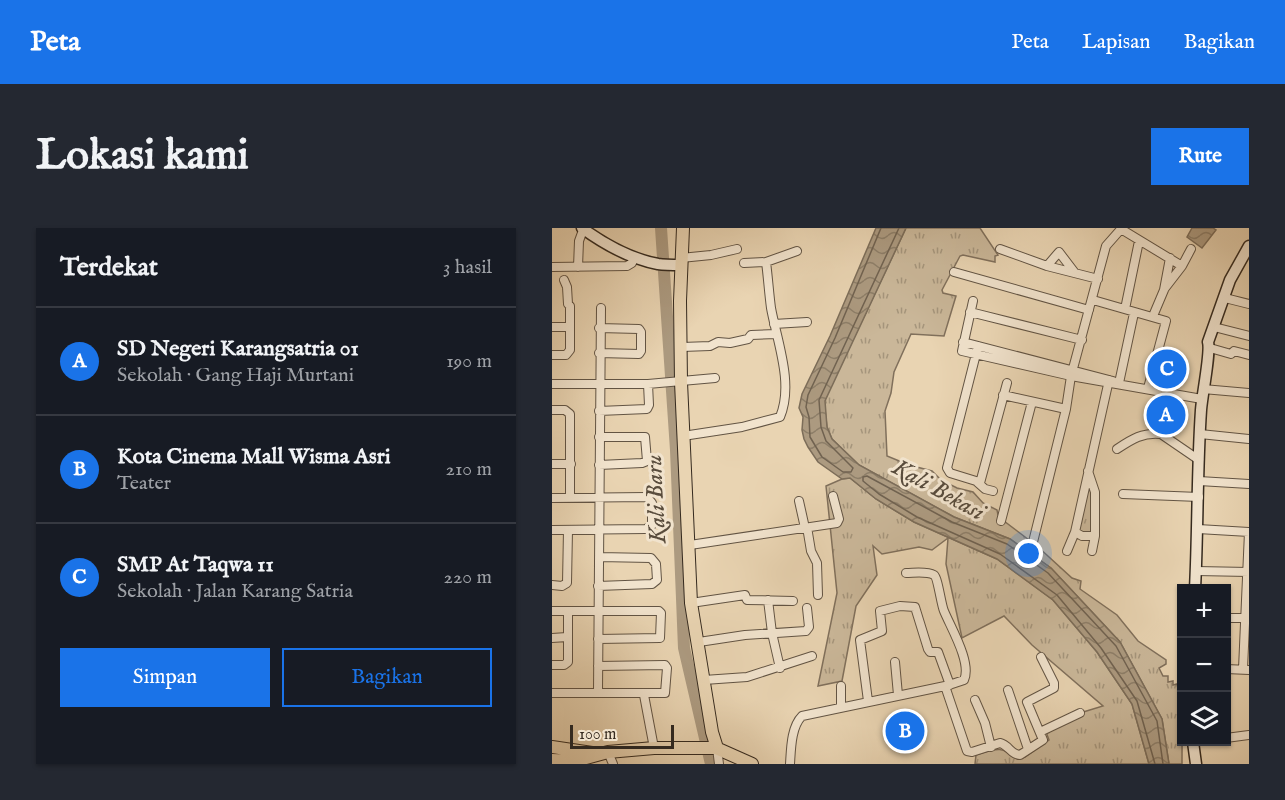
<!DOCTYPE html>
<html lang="id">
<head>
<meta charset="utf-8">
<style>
	body { margin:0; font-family:"IM FELL English",serif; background:#242831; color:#f1f3f6 }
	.controls { position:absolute; right:18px; bottom:18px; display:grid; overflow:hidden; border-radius:0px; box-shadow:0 2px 4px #0004 }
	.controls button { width:54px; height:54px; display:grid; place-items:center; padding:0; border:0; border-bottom:2px solid #363941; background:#171b24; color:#f1f3f6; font:30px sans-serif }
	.scale { position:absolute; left:18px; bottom:15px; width:104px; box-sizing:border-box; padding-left:6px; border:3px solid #352a1f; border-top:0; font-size:16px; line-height:21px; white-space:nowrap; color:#352a1f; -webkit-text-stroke:4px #f1e3cd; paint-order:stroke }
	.you { position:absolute; left:477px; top:326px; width:21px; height:21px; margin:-15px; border:4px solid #fff; border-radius:50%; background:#1a73e8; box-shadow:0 0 0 9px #1a73e833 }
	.badge { display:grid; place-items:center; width:39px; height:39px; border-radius:50%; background:#1a73e8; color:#fff; font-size:20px; font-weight:700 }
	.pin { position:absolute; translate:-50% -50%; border:3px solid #fff; box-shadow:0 2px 6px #0006 }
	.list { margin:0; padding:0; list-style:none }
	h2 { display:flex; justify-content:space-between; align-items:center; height:78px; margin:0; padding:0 24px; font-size:26px }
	h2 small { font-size:20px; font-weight:400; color:#9ea1a6 }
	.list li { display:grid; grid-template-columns:39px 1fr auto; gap:18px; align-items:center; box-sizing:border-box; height:108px; padding:0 24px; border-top:2px solid #363941 }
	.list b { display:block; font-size:22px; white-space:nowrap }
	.list p { margin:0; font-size:20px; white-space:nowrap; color:#9ea1a6 }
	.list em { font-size:20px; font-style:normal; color:#9ea1a6 }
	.actions { display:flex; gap:12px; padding:18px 24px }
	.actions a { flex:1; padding:14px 0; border:2px solid #1a73e8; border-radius:0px; text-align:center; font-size:21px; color:#1a73e8 }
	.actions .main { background:#1a73e8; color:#fff }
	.icon { flex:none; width:33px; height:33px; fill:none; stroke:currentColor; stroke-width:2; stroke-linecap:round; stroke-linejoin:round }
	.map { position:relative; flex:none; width:697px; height:536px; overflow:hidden; border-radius:0px }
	header { display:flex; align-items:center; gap:36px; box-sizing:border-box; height:84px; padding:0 30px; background:#1a73e8; color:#fff }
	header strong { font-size:28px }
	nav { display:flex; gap:33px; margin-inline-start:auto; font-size:21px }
	.intro { display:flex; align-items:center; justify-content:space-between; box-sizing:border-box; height:144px; padding:0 36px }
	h1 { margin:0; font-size:42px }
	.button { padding:15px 27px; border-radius:0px; background:#1a73e8; color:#fff; font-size:21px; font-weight:700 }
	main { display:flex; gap:36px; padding:0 36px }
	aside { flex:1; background:#171b24; border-radius:0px; box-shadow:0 2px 4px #0004 }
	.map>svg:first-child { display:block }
</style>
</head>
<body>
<header>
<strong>Peta</strong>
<nav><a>Peta</a><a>Lapisan</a><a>Bagikan</a></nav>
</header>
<div class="intro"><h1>Lokasi kami</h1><a class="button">Rute</a></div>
<main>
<aside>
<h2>Terdekat<small>3 hasil</small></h2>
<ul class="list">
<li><span class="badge">A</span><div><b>SD Negeri Karangsatria 01</b><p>Sekolah · Gang Haji Murtani</p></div><em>190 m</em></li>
<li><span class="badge">B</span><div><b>Kota Cinema Mall Wisma Asri</b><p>Teater</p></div><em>210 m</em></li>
<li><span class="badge">C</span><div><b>SMP At Taqwa 11</b><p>Sekolah · Jalan Karang Satria</p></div><em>220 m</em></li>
</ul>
<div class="actions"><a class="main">Simpan</a><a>Bagikan</a></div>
</aside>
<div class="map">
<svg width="697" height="536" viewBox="0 0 697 536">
	<defs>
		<pattern id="grass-tufts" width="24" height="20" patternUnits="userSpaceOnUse" patternTransform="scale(1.5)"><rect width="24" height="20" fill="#cab799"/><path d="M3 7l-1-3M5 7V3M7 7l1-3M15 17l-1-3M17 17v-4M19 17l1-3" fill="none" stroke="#a5957c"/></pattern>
		<pattern id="water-waves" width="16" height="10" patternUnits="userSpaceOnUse" patternTransform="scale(1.5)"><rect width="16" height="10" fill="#ac9a80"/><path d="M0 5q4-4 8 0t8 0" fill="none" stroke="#8d7e68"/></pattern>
	</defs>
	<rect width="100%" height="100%" fill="#e9d4b2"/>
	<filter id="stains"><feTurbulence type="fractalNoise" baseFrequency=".00333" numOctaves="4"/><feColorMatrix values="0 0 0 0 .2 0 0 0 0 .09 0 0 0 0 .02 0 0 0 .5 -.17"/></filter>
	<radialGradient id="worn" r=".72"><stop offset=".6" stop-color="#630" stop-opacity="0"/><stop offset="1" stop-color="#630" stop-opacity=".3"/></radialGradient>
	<path fill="url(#grass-tufts)" stroke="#80705c" stroke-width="1.5" d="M354 0H428L446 27 443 28V34L411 27 408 28 390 62 391 65 404 68 392 108 359 106 342 144 339 165 333 183 335 228 357 237 380 243 389 252 405 260 421 264 431 275 445 282 446 287 452 293 485 318 520 350 529 353 528 361 565 387 586 413 614 432V436L607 440 611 448H616V454L621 453V457L625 456C631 482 630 510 630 536H617L610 491 568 414 499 340 458 311 402 289 307 237 280 211 275 199 272 173Z
		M536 243 543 264V308L525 307Z
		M298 250 324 271 362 294 445 331 501 372 545 424 580 476 597 536H423L424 527C444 521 448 517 465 531L473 529 497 512 493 501 528 485 551 478 480 417 452 388 410 410 394 336 396 310 380 322 367 319 330 326 321 318 325 347 304 378 290 453 266 458 285 365 274 258 290 251Z"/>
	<path fill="url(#water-waves)" stroke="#7c6d59" stroke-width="1.5" d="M324 0H354L273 173 275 199 280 211 307 237 402 289 458 311 499 340 568 414 610 491 617 536H597L580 476 545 424 501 372 445 331 362 294 324 271 298 250 290 251 266 234 256 219 252 211 250 202 251 189 247 180 250 166 278 108Z
		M640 0H661L664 2 650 20 635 9Z"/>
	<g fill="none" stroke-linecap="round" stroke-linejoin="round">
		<path stroke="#706250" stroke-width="1.5" d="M329 0 283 110 256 167 254 179 257 189 258 209 270 229 291 244H299L301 240 274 213 269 199 267 172 347 0
			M603 536 585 473 549 420 505 367 448 326 365 289 327 266 311 253V249L315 248 400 294 455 316 496 345 564 418 605 493 611 536"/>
		<path stroke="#ac9a80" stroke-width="12" d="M109 0 124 222 132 420 159 536"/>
		<defs>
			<path id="street" d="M448 21 495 38 546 51
				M129 30 159 27 185 21
				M192 35 214 34 245 23
				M495 38 507 24 523 45
				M0 39 75 38 80 35 81 29
				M26 39 27 13 31 2
				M402 44 537 82
				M613 60 630 38 639 21
				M673 70 697 76
				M541 72 614 93 596 160
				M421 73 410 123 519 148 650 171
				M573 81 587 13
				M418 84 530 112
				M601 88 612 62 618 30
				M222 96 255 94
				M0 99H18
				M662 99 697 108
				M411 114 561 153
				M426 118 395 240 398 245 424 253 433 261 441 263
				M130 119 158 118 166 114 178 115 196 111 199 107 224 106
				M658 120 679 126 682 123 697 127
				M47 125 87 126 89 123V104L87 101 47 100
				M0 127H14L18 122V78L16 76 15 59 12 52
				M567 155 582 85
				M0 156H96L163 150
				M651 161 697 165
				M451 167 514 181
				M0 182H13L18 186V270
				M47 183 95 181 97 177 96 156
				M648 206 697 211
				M131 208 190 199 228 189C242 156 225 113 219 80 217 65 216 49 214 34
				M565 221C580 211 591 204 609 206L647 232
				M0 236H19
				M47 237 90 235 95 233 93 209H47
				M647 253 697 256
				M428 255 455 155
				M571 266 647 269
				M0 270 95 269 100 275V297L94 301 0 302
				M247 273 253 300
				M449 293 480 174
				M255 299 259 323 265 335 266 367
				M646 301 697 304 691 441
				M523 304 530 308H543V264L536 243
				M481 314 514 181 519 148 554 18 569 1 630 38
				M138 317 285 295 287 291 281 268
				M515 323 523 304 557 152
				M540 323 543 308
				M644 343 697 344
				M354 345C362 345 375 343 382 347 386 350 389 376 392 383 399 400 420 435 412 452L394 458
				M0 357 10 358 15 355 16 302
				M46 358 100 356 105 352 104 336 99 330 47 329
				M216 372 220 405 228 440
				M139 375 193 367 195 372 241 373
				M0 383H107L109 385 108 410 46 411
				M674 390H697
				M0 410 15 409
				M147 414 193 407 254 403 257 399 255 380
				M343 434 346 467
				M0 437H12L16 434V383
				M674 441 697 442
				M152 452 195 449 260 428
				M289 458V479
				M456 462 476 521
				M46 464 49 80
				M0 465H113L115 440 113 437 46 438
				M92 467 102 520
				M423 472 433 495 439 519
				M316 473 308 412 330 403 328 383 348 378 363 379 376 421 378 424H386L398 457
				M488 504 528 485
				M674 510 697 507
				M165 520 167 536
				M56 524 61 536
				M238 536C239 521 239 499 250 488L393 458 415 523 420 524 448 515C457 517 459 527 468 527L491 512 475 474 502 460V455L489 429"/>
			<path id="secondary" d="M30 0C52 16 79 31 106 36 113 37 122 37 129 37
				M643 361C646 301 645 241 649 182 650 167 659 124 656 114L678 52 697 18
				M641 514 644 536"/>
			<path id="primary" d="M131 0 128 73 129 154 139 375 160 504 165 520
				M0 519 40 525
				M0 532 23 533 56 524 102 520H164L200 536"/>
		</defs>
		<use href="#street" stroke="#625444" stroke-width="10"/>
		<use href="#secondary" stroke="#352a1f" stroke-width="13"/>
		<use href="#primary" stroke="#352a1f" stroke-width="14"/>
		<use href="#street" stroke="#f1e3cd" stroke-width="8"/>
		<use href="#secondary" stroke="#f1e3cd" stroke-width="10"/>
		<use href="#primary" stroke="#e9d4b2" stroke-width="12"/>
	</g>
	<g text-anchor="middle" stroke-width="6" stroke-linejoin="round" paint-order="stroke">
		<g font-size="24" font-style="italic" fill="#594c3c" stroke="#f1e3cd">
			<text transform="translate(387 261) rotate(29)" y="8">Kali Bekasi</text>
			<text transform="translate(103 271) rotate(-93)" y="8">Kali Baru</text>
		</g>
	</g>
	<rect width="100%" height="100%" filter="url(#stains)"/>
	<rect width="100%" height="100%" fill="url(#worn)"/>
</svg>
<div class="controls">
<button>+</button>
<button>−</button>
<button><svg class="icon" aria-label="layers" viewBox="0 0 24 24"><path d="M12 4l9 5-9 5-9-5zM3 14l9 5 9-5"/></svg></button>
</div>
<div class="scale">100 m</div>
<div class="you"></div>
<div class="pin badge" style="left:614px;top:187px">A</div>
<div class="pin badge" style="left:353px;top:503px">B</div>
<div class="pin badge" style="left:615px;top:141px">C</div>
</div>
</main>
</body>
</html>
